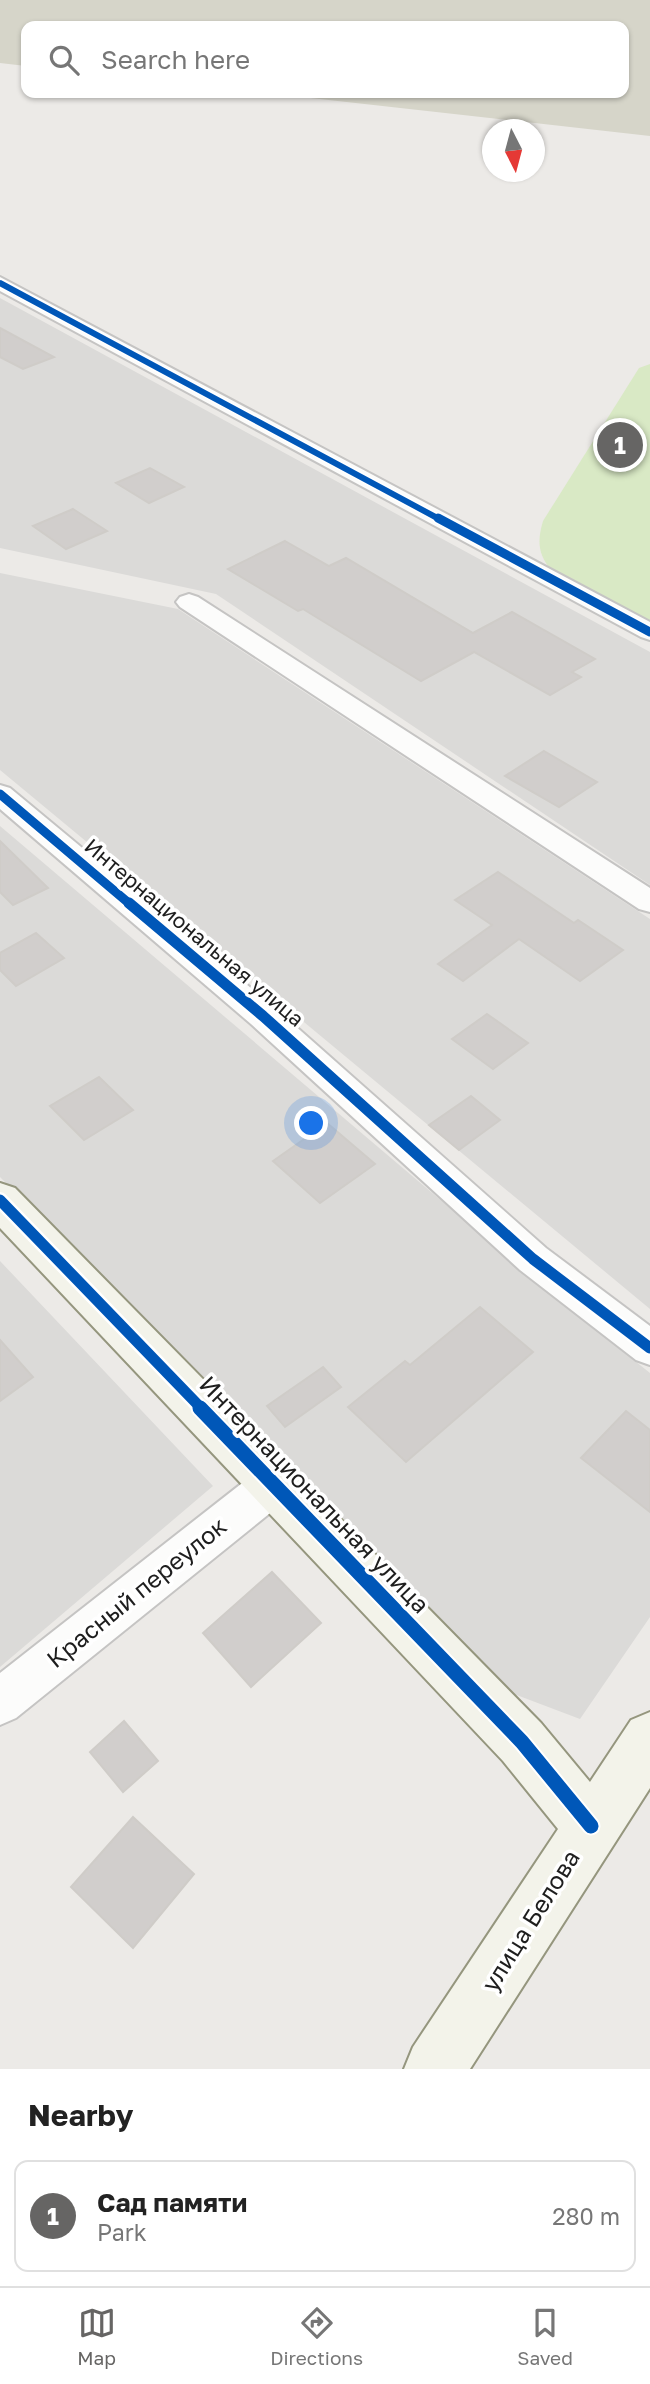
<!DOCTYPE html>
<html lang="en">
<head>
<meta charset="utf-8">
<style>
	body { margin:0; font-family:"Golos Text",sans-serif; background:#f6f6f6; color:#222 }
	.compass { position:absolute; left:482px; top:119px; width:63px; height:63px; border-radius:50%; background:#fff; box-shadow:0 2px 5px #0004; rotate:174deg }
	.you { position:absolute; left:312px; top:1124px; width:24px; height:24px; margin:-18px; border:5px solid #fff; border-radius:50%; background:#1a73e8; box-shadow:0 0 0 10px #1a73e833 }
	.badge { display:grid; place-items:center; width:46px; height:46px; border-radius:50%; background:#666564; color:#fff; font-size:23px; font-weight:700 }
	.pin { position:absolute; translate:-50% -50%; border:4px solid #fff; box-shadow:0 2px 7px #0006 }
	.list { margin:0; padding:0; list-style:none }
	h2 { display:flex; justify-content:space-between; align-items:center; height:91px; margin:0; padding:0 28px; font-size:30px }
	h2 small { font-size:23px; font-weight:400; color:#767676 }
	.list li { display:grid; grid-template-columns:46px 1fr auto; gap:21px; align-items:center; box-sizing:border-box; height:112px; margin:0 14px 14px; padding:0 14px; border:2px solid #e0e0e0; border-radius:14px }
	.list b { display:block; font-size:26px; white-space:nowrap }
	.list p { margin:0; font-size:23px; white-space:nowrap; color:#767676 }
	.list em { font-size:23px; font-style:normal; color:#767676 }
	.icon { flex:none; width:38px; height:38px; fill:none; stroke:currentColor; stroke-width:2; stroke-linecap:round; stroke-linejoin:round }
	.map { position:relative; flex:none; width:650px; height:2069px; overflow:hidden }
	.search { position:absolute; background:#fff; box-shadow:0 2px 5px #0004; left:21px; right:21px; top:21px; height:77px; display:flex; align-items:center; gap:18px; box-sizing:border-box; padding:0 24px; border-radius:14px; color:#767676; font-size:26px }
	.sheet { height:217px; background:#fff }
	nav { display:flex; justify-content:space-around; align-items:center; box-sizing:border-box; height:98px; border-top:2px solid #e0e0e0; background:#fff; font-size:19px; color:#767676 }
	nav a { display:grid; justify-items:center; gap:4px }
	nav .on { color:#666564 }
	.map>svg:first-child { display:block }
</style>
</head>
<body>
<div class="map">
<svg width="650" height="2069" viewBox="0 0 650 2069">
	<rect width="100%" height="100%" fill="#eceae7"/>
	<path fill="#dbdad8" d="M0 298 650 652V885L216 594 0 548Z
		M0 573 178 609 650 919V1309L0 770Z
		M0 826 556 1298 650 1373V1617L580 1719 506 1691 0 1177Z
		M0 1261 213 1486 0 1667Z"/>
	<path fill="#d6d5c9" d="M0 0H650V136L266 93H624V26H26V66L0 63Z"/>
	<path fill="#d9e9c5" d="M650 364V622L551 570C538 554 537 541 543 521L639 368Z"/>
	<path fill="#d1cecc" stroke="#cfccc8" stroke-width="2" d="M0 328 54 357 23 369 0 357Z
		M150 468 184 487 149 503 116 483Z
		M73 509 107 531 66 549 33 526Z
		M285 541 329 566 346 558 473 633 512 612 595 659 572 672 581 677 550 695 474 652 421 681 303 609 298 611 228 569Z
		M544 751 597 782 559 807 505 776Z
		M0 841 48 888 13 905 0 892Z
		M498 872 574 923 578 920 623 950 580 981 519 939 463 981 438 964 492 925 455 900Z
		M36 933 64 958 16 986 0 970V953Z
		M487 1014 528 1043 493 1069 452 1039Z
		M99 1077 133 1110 84 1140 50 1106Z
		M471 1096 500 1120 459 1150 429 1125Z
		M327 1123 375 1164 320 1203 273 1161Z
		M480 1307 533 1352 406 1462 348 1407 405 1361 410 1365Z
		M0 1340 33 1377 0 1401Z
		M323 1367 341 1387 285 1427 267 1406Z
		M626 1411 650 1430V1512L581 1458Z
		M272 1572 321 1623 251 1687 203 1633Z
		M124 1721 158 1761 123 1792 90 1752Z
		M133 1817 194 1874 133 1948 71 1887Z"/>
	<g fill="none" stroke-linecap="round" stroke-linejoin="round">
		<defs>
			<path id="street" d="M0 277 650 622V640L641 637 0 291Z
				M189 594 198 597 650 888V912L639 909 180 607 176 602 180 597Z
				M0 785 10 788 275 1008 546 1248 650 1326V1365L636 1360 520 1270 251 1024 0 809Z
				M275 1464 290 1469 296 1483 290 1497 16 1718 0 1725V1673L260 1469Z"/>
			<path id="secondary" d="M0 1183 15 1188 541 1723 590 1782 631 1720 650 1712V1788L470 2069H404L413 2047 558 1829 503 1761 0 1228Z"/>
		</defs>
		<use href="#street" stroke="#c5c4c3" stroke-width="4"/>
		<use href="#secondary" stroke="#95967e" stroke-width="4"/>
		<use href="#street" fill="#fcfcfb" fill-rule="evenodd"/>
		<use href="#secondary" fill="#f3f3ea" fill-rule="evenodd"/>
		<defs>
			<path id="cycleway-far3" d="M0 283 441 520"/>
			<path id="cycleway-far2" d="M438 518 650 632
				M0 794 131 905"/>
			<path id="cycleway-far1" d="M129 903 263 1016 533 1259 650 1348
				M0 1200 202 1409"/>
			<path id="cycleway" d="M200 1408 522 1742 591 1826"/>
		</defs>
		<use href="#cycleway-far3" stroke="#fff" stroke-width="9"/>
		<use href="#cycleway-far2" stroke="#fff" stroke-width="12"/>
		<use href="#cycleway-far1" stroke="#fff" stroke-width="16"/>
		<use href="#cycleway" stroke="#fff" stroke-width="19"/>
		<use href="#cycleway-far3" stroke="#0057b8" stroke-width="6"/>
		<use href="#cycleway-far2" stroke="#0057b8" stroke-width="9"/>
		<use href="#cycleway-far1" stroke="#0057b8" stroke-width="11"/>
		<use href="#cycleway" stroke="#0057b8" stroke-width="15"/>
	</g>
	<g text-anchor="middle" stroke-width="7" stroke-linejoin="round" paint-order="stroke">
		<g font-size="21" fill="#1e1e1e" stroke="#fff">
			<text transform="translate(194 933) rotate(40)" y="7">Интернациональная улица</text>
		</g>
		<g font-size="24" fill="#1e1e1e" stroke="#fff">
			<text transform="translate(314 1495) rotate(46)" y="8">Интернациональная улица</text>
			<text transform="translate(137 1593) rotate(-39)" y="8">Красный переулок</text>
			<text transform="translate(531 1921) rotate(-58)" y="8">улица Белова</text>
		</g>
	</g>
</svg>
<svg class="compass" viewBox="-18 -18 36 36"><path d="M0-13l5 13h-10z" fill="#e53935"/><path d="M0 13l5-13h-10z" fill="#767676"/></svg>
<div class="you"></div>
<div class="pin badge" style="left:620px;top:445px">1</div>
<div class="search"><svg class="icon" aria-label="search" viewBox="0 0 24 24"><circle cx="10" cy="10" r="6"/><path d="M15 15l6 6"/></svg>Search here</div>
</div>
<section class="sheet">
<h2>Nearby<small></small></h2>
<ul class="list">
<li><span class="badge">1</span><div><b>Сад памяти</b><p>Park</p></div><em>280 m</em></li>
</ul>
</section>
<nav>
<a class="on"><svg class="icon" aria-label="map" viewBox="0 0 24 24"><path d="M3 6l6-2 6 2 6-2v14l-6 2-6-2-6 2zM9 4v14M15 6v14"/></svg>Map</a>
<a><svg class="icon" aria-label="directions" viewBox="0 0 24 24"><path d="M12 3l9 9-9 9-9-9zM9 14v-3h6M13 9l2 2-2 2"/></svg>Directions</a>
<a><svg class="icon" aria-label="saved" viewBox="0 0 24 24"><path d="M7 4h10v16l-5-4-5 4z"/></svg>Saved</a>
</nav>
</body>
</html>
